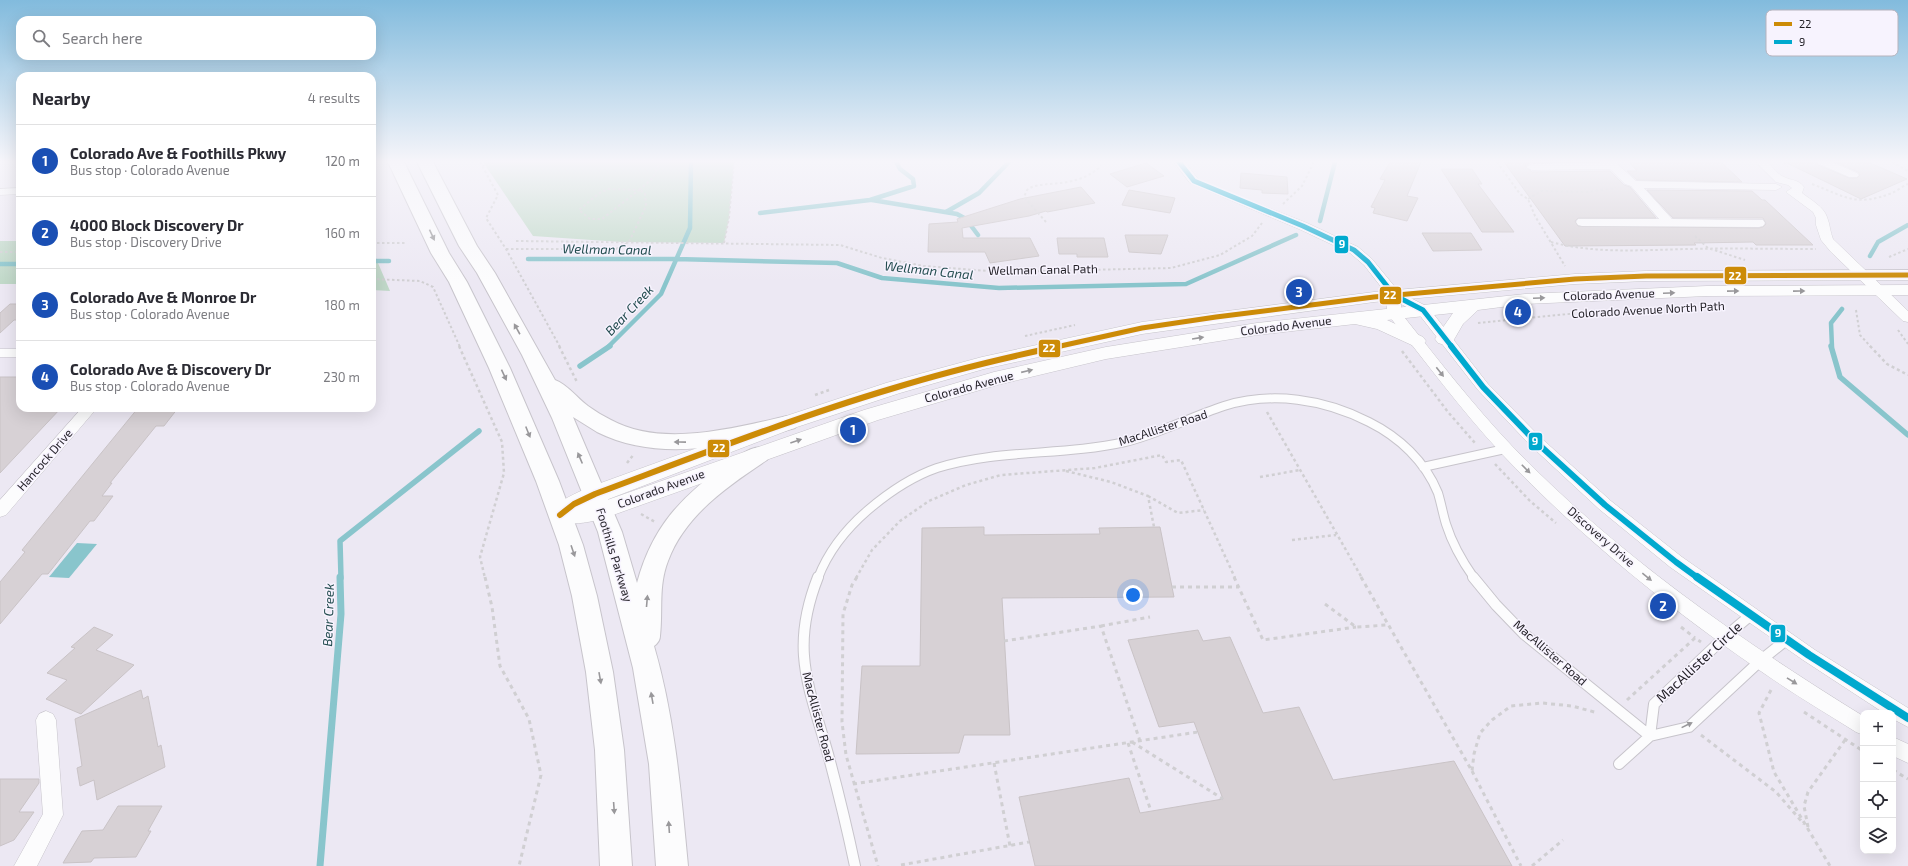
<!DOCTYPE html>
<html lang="en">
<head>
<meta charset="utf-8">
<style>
	body { margin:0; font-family:"Exo 2",sans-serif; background:#f7f7f7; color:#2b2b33 }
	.controls { position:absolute; right:12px; bottom:12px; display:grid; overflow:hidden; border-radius:8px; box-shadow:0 4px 16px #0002 }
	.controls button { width:36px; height:36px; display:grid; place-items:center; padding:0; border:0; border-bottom:1px solid #e1e1e2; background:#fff; color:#2b2b33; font:20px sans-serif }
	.you { position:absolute; left:1133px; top:595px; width:14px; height:14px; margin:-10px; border:3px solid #fff; border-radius:50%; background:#1a73e8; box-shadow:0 0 0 6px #1a73e833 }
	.badge { display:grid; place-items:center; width:26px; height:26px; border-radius:50%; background:#67656c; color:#fff; font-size:13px; font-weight:700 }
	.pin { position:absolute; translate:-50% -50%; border:2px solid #fff; box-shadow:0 1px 4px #0006 }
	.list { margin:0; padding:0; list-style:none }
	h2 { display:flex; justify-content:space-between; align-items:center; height:52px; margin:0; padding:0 16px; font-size:17px }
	h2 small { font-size:13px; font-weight:400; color:#7c7c81 }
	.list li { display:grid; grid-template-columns:26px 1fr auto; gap:12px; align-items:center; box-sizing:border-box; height:72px; padding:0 16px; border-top:1px solid #e1e1e2 }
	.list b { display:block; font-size:15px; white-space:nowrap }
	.list p { margin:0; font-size:13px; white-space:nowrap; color:#7c7c81 }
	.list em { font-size:13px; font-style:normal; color:#7c7c81 }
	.icon { flex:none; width:22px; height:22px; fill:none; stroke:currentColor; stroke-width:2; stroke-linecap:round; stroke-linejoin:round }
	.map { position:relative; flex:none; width:1908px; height:866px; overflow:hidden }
	.search { position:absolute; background:#fff; box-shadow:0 4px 16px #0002; left:16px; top:16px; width:360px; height:44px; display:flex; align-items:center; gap:10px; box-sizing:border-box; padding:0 14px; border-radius:12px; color:#7c7c81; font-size:15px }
	.panel { position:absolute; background:#fff; box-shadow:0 4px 16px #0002; left:16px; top:72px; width:360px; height:340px; border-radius:12px }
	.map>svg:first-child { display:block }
</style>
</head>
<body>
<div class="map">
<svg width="1908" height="866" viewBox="0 0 1908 866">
	<rect width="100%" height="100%" fill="#ece8f3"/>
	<path fill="#c1d9c9" d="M483 162H734L729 218 724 243 621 242 533 236Z
		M0 241H20V284H0Z
		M372 249 390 291 372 290Z"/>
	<path fill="#89c5cc" d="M77 543 97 544 69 578 49 577Z"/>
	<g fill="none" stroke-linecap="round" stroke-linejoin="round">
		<path stroke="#89c5cc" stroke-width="4.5" d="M872 200 957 214 966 219 978 235
			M946 212 979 193 1009 162
			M760 213 870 200 914 186 913 179 900 169 896 162
			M1320 221 1335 162
			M1870 256 1878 242 1908 225
			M528 259H676L837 263 882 278 999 288 1186 284 1296 235
			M372 261H389
			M0 264H20
			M608 347 661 294 690 228 691 162
			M1832 347 1831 323 1842 309"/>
		<path stroke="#89c5cc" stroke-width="5.5" d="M1831 346 1840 377 1908 435
			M580 366 610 346
			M341 578 340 541 479 431"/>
		<path stroke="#89c5cc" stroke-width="7" d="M320 866 341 614 340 577"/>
	</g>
	<path fill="#d7d1d5" stroke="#c9c3c6" d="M1390 162H1421L1407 196 1418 198 1407 221 1373 213 1375 208 1371 207 1385 180 1380 179Z
		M1504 162H1555H1532L1525 166 1532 172 1610 171 1624 185 1630 187 1656 218H1578L1575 221 1578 226 1759 228 1763 227 1766 224 1763 218H1673L1647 190 1752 191 1762 200H1765L1813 245H1756L1753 242 1694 243 1696 245 1565 246Z
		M1629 162H1721L1742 182 1637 180 1627 171H1637Z
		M1785 162H1817L1818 165 1849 178H1857L1860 175 1858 172 1836 162H1868L1907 179 1861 199Z
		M1146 163 1164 176 1127 187 1110 174Z
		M1441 169H1472L1482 184H1478L1514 232H1482Z
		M1241 173 1287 177 1288 194 1262 193V190L1240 188Z
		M1081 187 1095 203 1047 212 1046 211 1029 216 962 228 963 238H1030L1039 256 990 263 985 252H928L929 224 958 222 957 219 1020 199Z
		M1129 190 1175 198 1170 213 1122 205Z
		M1422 233H1471L1482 250 1433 251Z
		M1125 235H1168L1161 254 1129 252Z
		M1057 238H1104L1108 257H1077V254H1059Z
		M10 304H20V320H14L0 333V313Z
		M0 377H20V408H61L0 473Z
		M138 408H178L164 426H156L110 483H112L102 496H113L94 521H90L48 574H42L0 624V582L25 552 22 550Z
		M984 527V535L1100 534 1099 528 1160 527 1174 597 1002 598 1010 735H964L959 753 856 754 862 666H920L922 528Z
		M94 627 113 635 96 650 134 665 81 714 46 699 67 680 47 673 75 648 71 647Z
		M1198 630 1203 641 1230 637 1263 713 1299 707 1333 780 1454 761 1512 866H1035L1019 797 1129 778 1140 813 1223 799 1194 722 1159 727 1128 640Z
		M141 690 143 699 148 696 158 747 161 745 165 767 97 800 94 780 80 786 77 768 82 766 75 719Z
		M0 779H39V783L19 812H34L14 840 0 846Z
		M118 806H162L148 831H151L136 857 94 858 91 862 63 863 82 831 103 830Z"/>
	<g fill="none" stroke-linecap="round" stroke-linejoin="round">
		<defs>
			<path id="lane-far1" d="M1423 467 1505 449
				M818 578C828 552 847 528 868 510 888 493 911 477 937 468 997 449 1063 456 1125 442 1159 434 1190 417 1224 406 1272 391 1324 399 1369 422 1399 437 1425 461 1438 493 1441 503 1443 514 1446 524 1452 543 1462 561 1474 578"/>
			<path id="lane" d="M818 577C790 648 808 684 828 754 838 791 847 828 855 866
				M1473 577 1496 605 1524 634 1650 736
				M1650 736 1654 704 1726 636 1751 615
				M1619 764 1650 736 1689 727 1760 661 1786 640"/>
			<path id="street" d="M1174 162H1185L1198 179 1210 185 1307 223 1358 247 1372 259 1399 292 1428 307 1488 384 1540 437 1611 501 1682 557 1815 650 1908 708V727L1893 719V713H1884L1803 660 1670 567 1599 509 1530 445 1478 390 1418 313 1401 304V313C1437 358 1472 404 1512 446 1615 553 1737 638 1863 716V735L1856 732C1826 713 1795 695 1765 674 1671 610 1580 537 1501 453 1461 410 1426 362 1389 316 1386 311 1386 302 1389 297L1364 265 1350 253 1299 229 1190 183Z
				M1615 162 1636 181 1776 184 1782 187 1776 190 1644 188 1672 219 1763 220 1765 223 1763 226 1759 227 1582 226 1578 225 1576 222 1578 219H1659L1631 186 1625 184 1610 169 1532 170 1526 167 1532 164Z
				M1756 162H1767C1772 166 1778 175 1784 177 1792 181 1798 179 1804 187L1802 193C1811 200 1824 207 1827 217 1830 224 1830 232 1833 239L1908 311V322L1903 321 1831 252 1821 240 1816 225V218L1813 212 1786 192 1792 188 1788 185 1776 182Z
				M1818 162H1832L1857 173 1859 175 1857 177H1849L1819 164Z
				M20 188V194L0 195V189Z
				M0 349H20V357H0Z
				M82 408H97L6 515 0 517V500Z
				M46 711 53 714 56 720 63 815 37 866H14L43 814 36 720 39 714Z
				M1893 737 1908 744V763L1893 756Z"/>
			<path id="secondary" d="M1908 270V280L1646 281 1575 284 1374 302 1142 334 984 369 900 393 794 428 593 505 864 410 994 372 1106 347 1257 323 1525 294 1707 286 1908 285V295L1707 296 1525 304 1478 310 1463 324 1452 343 1445 345 1438 343 1435 339 1453 313 1387 320 1423 337 1426 341 1423 345 1416 347 1377 329 1355 324 1257 335 1106 359 997 385 878 420 602 519C586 523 568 526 552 521L549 515C556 501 573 495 587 488L780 418 886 383 982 357 1142 322 1374 292 1575 274 1646 271Z"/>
			<path id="highway" d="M388 162H404L449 253 467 282 510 368 559 481 583 545 597 596 613 672 624 750 632 866H600L595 750 586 672 572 596 559 545 536 481 489 368 449 282 431 253Z
				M417 162H433L477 246 495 273 555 380C567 384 577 398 588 406 595 411 603 416 611 420 662 448 734 428 787 416L795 418 798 423 795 428C732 446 659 463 597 432 589 427 581 422 573 417L622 532 637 583C652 527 682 495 729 463 741 455 752 444 767 448L770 454 767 460C728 486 685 515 668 561 658 587 663 610 660 636 660 640 657 644 654 646 675 718 681 792 688 866H656L649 764 633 668 598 532 552 418 522 355 477 273 459 246Z"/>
		</defs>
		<use href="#lane-far1" stroke="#c7c4cb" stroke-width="10"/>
		<use href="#lane" stroke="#c7c4cb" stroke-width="12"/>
		<use href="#street" stroke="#c7c4cb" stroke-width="1"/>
		<use href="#secondary" stroke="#c7c4cb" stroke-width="1"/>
		<use href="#highway" stroke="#c7c4cb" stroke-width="2"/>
		<path stroke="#d0cfd2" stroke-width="2" stroke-dasharray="2.5 2.5" stroke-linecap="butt" d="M480 162 498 195 486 218 506 249 560 347
			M1497 162 1520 194 1528 199 1535 216 1565 266
			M1892 162 1908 171
			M1784 163 1788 167
			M482 166 499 162
			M1812 184C1846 197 1856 207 1892 193 1897 191 1903 186 1908 184
			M608 189 639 190 602 219H590L579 210 598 194Z
			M639 190 653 178 660 162
			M1528 199 1541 191 1587 192 1616 188
			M1283 204 1302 186 1314 162
			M1046 222 1024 197 1027 190C1033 185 1041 185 1048 184 1068 183 1086 180 1101 166
			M1695 236 1708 248 1745 260
			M516 241 840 245 882 258 924 266 1001 272 1171 268 1220 255 1252 236 1262 223
			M1551 242C1596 254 1641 250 1688 249 1730 248 1773 249 1816 249
			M372 243H406
			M724 243 729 218 734 162
			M506 249H616L629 242 646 206 645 193 639 190
			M0 252H20
			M1889 257 1908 249
			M372 279 420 281 433 287 460 347
			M1856 310 1860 335 1871 347
			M1478 323 1589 312
			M1898 330 1908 344
			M1025 336 1075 325"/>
		<path stroke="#d0cfd2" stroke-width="2.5" stroke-dasharray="3 3" stroke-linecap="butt" d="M459 346 502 442 504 473 480 557 485 578
			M559 346 577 382
			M1870 346 1887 364 1908 375
			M1402 351 1448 412 1475 443
			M815 395 829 390
			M1267 412 1362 578
			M627 463 634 454
			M1495 464 1530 501 1556 523
			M1066 471 1111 482 1148 496 1154 527
			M1260 477 1300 470
			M1148 496 1178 513 1204 510
			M641 514 655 522
			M1292 540 1336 535
			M856 578 872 550 900 521 929 501 966 485 1001 475 1095 468 1162 455 1166 462 1181 460 1235 578"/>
		<path stroke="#d0cfd2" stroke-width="3" stroke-dasharray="4 4" stroke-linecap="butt" d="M485 577 492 607 500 666 529 719 541 775 519 866
			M857 577 852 585 843 614 842 722 846 755 878 866
			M1234 577 1263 640 1356 627
			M1361 577 1472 771 1474 754 1480 733 1492 720 1511 706 1542 703 1572 706 1598 713
			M1172 587H1239
			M1325 604 1356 627 1387 625
			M1101 626 1150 617
			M1681 627 1695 638
			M1004 641 1101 626 1140 741
			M1771 690 1759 713 1774 772 1830 866
			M1627 700 1695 638 1701 642
			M1804 712 1863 751
			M1701 735 1776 792 1804 824
			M1132 742 1223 799
			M1128 743 1151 811
			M994 763 1010 846
			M1893 770 1908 779
			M1472 771 1521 866
			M853 784 1198 732
			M1808 827 1804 806 1808 792 1845 740
			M901 865 1029 842
			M1532 866 1563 840"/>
		<use href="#lane-far1" stroke="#fcfcfd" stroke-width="8"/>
		<use href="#lane" stroke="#fcfcfd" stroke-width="10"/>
		<use href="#street" fill="#fcfcfd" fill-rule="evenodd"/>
		<use href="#secondary" fill="#fcfcfd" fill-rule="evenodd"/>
		<use href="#highway" fill="#fcfcfd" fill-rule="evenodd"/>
		<defs>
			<path id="bus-1-far1" d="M1056 347 1142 328 1216 317 1374 297 1575 279 1646 276 1908 275"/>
			<path id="bus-1" d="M560 515 574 504 595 494C694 457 793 418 894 388 949 371 1004 358 1060 346"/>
			<path id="bus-2-far2" d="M1179 162 1194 181 1303 226 1354 250 1368 262 1394 295 1423 310 1452 347"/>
			<path id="bus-2-far1" d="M1451 346 1483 387 1535 441 1605 505 1676 562 1698 578"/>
			<path id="bus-2" d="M1697 577 1809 655 1908 718"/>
		</defs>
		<use href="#bus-1-far1" stroke="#f7f3fe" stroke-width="8"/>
		<use href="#bus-1" stroke="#f7f3fe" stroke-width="9"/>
		<use href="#bus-2-far2" stroke="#f7f3fe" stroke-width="8"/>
		<use href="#bus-2-far1" stroke="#f7f3fe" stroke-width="9"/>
		<use href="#bus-2" stroke="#f7f3fe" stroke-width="10"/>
		<use href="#bus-1-far1" stroke="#cc8b07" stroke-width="5"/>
		<use href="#bus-1" stroke="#cc8b07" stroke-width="6"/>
		<use href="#bus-2-far2" stroke="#00a9ce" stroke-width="5"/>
		<use href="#bus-2-far1" stroke="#00a9ce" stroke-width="6"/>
		<use href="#bus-2" stroke="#00a9ce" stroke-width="8"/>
	</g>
	<defs><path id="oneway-solid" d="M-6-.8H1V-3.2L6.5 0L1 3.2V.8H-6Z"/></defs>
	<g fill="#99989b">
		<use href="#oneway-solid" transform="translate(432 235) rotate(65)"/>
		<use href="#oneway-solid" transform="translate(1733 291) rotate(-1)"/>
		<use href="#oneway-solid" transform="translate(1799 291) rotate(-1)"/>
		<use href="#oneway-solid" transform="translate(1669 293) rotate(-2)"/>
		<use href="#oneway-solid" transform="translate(1539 298) rotate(-2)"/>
		<use href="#oneway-solid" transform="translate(517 329) rotate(-119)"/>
		<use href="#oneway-solid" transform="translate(1198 338) rotate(-9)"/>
		<use href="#oneway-solid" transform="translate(1027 371) rotate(-13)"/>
		<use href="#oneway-solid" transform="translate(1440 372) rotate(52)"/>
		<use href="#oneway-solid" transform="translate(504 375) rotate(65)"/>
		<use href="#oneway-solid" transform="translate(528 432) rotate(68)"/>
		<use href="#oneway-solid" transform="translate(796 441) rotate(-19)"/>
		<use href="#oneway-solid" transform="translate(680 442) rotate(-179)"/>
		<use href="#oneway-solid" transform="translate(580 458) rotate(-113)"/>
		<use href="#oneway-solid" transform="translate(1526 469) rotate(45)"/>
		<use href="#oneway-solid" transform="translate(573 551) rotate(71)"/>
		<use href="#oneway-solid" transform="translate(1647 577) rotate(39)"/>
		<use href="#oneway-solid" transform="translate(647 601) rotate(-85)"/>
		<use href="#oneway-solid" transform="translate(600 678) rotate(80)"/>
		<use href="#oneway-solid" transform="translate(1792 681) rotate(32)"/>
		<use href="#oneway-solid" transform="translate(652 698) rotate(-100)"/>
		<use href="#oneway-solid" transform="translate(1687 725) rotate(-26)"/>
		<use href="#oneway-solid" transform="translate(614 808) rotate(86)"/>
		<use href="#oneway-solid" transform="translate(669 827) rotate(-94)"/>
	</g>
	<linearGradient id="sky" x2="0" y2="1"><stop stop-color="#82bbdd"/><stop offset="0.57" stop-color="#f6f5fa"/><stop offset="1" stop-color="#f6f5fa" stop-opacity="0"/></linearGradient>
	<rect width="1908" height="283" fill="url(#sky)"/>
	<g text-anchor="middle" stroke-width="3" stroke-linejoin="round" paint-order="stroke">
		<g font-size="12" fill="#201e24" stroke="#f7f3fe">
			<text transform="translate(1043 270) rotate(-1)" y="4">Wellman Canal Path</text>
			<text transform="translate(1609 295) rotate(-2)" y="4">Colorado Avenue</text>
			<text transform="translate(1648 310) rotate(-3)" y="4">Colorado Avenue North Path</text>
			<text transform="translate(1286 326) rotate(-7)" y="4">Colorado Avenue</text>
			<text transform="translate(969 387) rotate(-15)" y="4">Colorado Avenue</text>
			<text transform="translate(1163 428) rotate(-18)" y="4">MacAllister Road</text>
			<text transform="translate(45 460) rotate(-49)" y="4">Hancock Drive</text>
			<text transform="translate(661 489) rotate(-20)" y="4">Colorado Avenue</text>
			<text transform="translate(1601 537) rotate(41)" y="4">Discovery Drive</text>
			<text transform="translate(614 555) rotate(73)" y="4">Foothills Parkway</text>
			<text transform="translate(1550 653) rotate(41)" y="4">MacAllister Road</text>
			<text transform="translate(818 717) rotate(75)" y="4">MacAllister Road</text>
		</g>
		<g font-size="13" font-style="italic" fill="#224b4e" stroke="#f7f3fe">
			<text transform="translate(607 249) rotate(1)" y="5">Wellman Canal</text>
			<text transform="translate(929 270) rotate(6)" y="5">Wellman Canal</text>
			<text transform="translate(629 310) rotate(-47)" y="5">Bear Creek</text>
			<text transform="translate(328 615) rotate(-88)" y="5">Bear Creek</text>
		</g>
		<g font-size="14" fill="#201e24" stroke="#f7f3fe">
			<text transform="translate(1699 662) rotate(-43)" y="5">MacAllister Circle</text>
		</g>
	</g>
	<rect x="1766" y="10" width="132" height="46" rx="6" fill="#f7f3fe" stroke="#b6b3bd" stroke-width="1"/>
	<rect x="1774" y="22" width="18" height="4" fill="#cc8b07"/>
	<rect x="1774" y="40" width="18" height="4" fill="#00a9ce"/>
	<g font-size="11" fill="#201e24">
		<text x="1799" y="28">22</text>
		<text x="1799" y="46">9</text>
	</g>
	<g stroke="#f7f3fe" stroke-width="1.5">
		<rect x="1334" y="235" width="15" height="19" rx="4" fill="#00a9ce"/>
		<rect x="1724" y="266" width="23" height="19" rx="4" fill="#cc8b07"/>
		<rect x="1379" y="286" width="23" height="19" rx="4" fill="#cc8b07"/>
		<rect x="1038" y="339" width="23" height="19" rx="4" fill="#cc8b07"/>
		<rect x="1528" y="432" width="15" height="19" rx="4" fill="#00a9ce"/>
		<rect x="707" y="439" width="23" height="19" rx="4" fill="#cc8b07"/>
		<rect x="1770" y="624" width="16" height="19" rx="4" fill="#00a9ce"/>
	</g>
	<g font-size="11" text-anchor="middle" font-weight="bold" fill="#fff">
		<text x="1342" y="248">9</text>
		<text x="1735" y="280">22</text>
		<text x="1390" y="299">22</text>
		<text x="1049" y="352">22</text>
		<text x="1535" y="445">9</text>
		<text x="719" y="452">22</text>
		<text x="1778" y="637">9</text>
	</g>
</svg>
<div class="controls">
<button>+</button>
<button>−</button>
<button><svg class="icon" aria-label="locate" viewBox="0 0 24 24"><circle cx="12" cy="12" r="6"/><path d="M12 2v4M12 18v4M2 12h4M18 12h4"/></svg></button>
<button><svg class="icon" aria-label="layers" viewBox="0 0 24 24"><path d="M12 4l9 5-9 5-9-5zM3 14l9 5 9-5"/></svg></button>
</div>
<div class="you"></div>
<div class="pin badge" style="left:853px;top:430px;background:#1a4fb4">1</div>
<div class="pin badge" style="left:1663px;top:606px;background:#1a4fb4">2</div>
<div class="pin badge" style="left:1299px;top:292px;background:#1a4fb4">3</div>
<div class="pin badge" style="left:1518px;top:312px;background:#1a4fb4">4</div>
<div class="search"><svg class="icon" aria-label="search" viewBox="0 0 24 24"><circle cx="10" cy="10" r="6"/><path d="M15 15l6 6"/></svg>Search here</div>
<section class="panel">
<h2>Nearby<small>4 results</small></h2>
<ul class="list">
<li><span class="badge" style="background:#1a4fb4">1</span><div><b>Colorado Ave &amp; Foothills Pkwy</b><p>Bus stop · Colorado Avenue</p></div><em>120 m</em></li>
<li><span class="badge" style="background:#1a4fb4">2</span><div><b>4000 Block Discovery Dr</b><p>Bus stop · Discovery Drive</p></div><em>160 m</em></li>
<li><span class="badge" style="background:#1a4fb4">3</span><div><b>Colorado Ave &amp; Monroe Dr</b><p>Bus stop · Colorado Avenue</p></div><em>180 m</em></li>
<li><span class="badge" style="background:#1a4fb4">4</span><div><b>Colorado Ave &amp; Discovery Dr</b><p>Bus stop · Colorado Avenue</p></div><em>230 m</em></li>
</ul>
</section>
</div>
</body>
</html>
